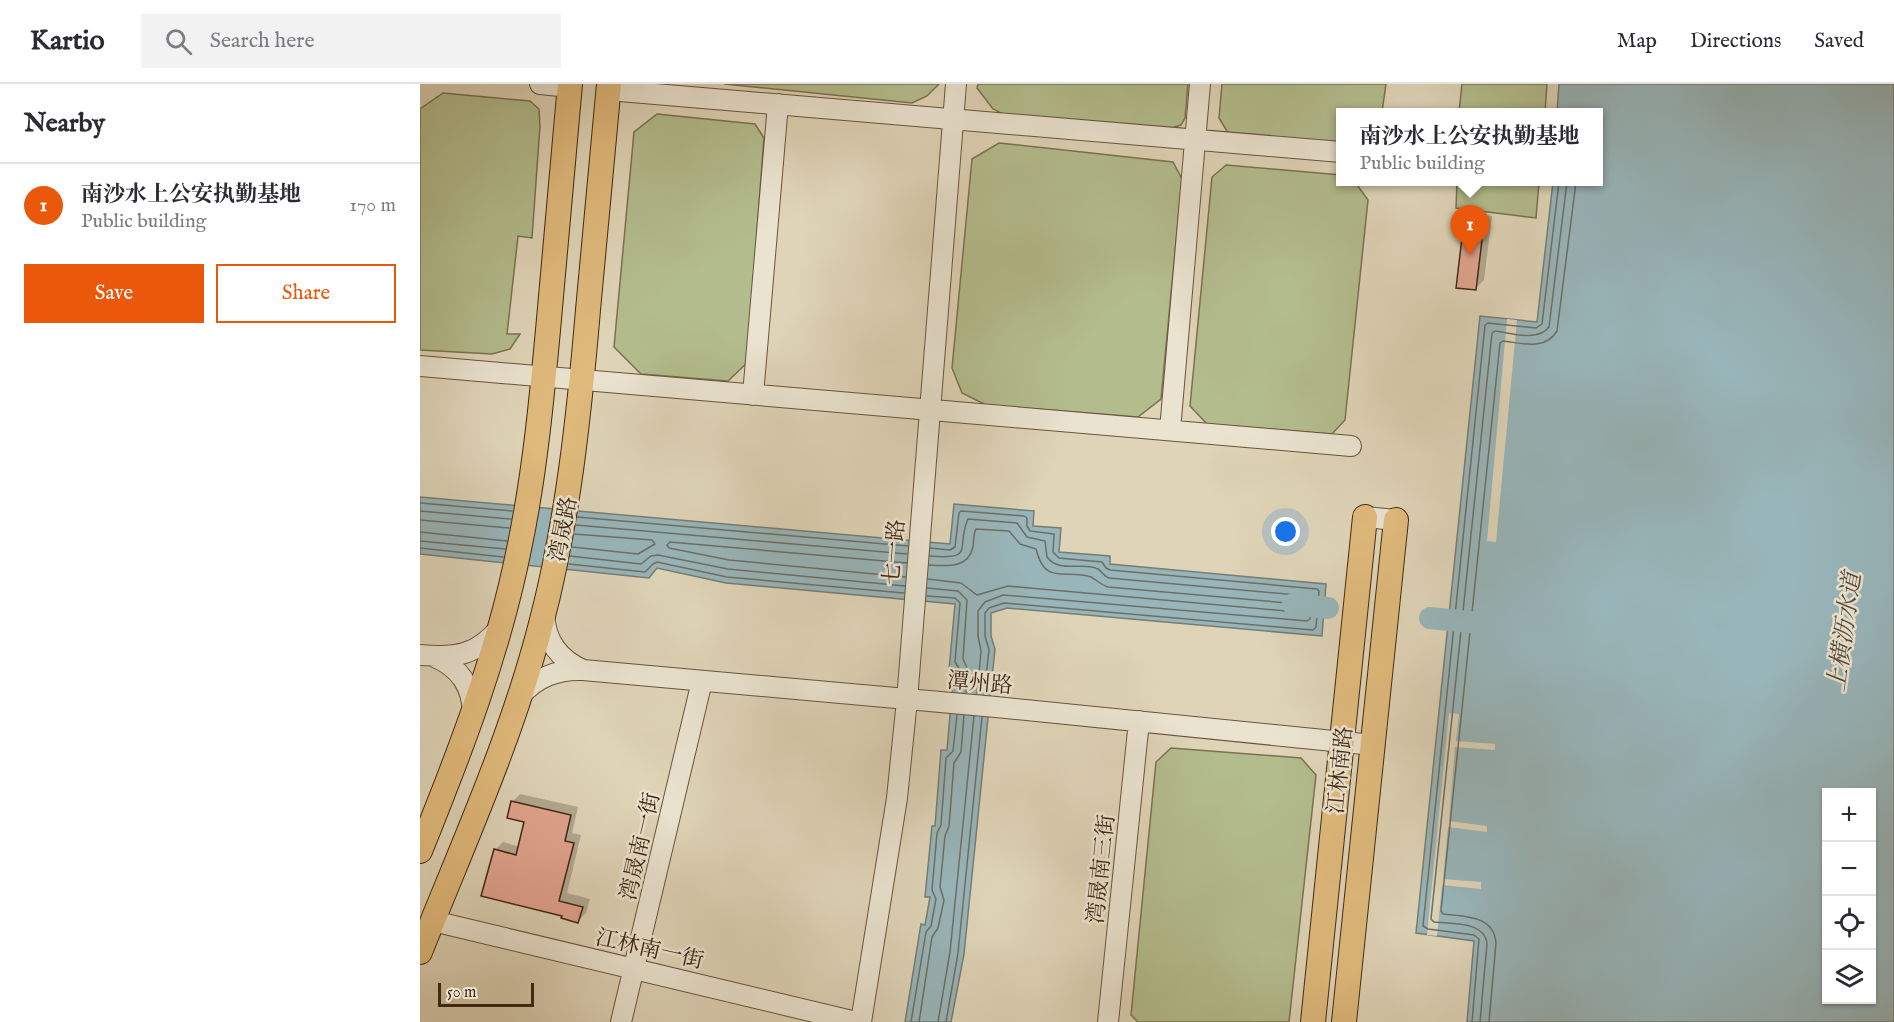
<!DOCTYPE html>
<html lang="en">
<head>
<meta charset="utf-8">
<style>
	body { margin:0; font-family:"IM FELL English","Noto Serif SC",serif; background:#f2f2f3; color:#2b2b33 }
	.controls { position:absolute; right:18px; bottom:18px; display:grid; overflow:hidden; border-radius:0px; box-shadow:0 2px 4px #0004 }
	.controls button { width:54px; height:54px; display:grid; place-items:center; padding:0; border:0; border-bottom:2px solid #e1e1e2; background:#fff; color:#2b2b33; font:30px sans-serif }
	.scale { position:absolute; left:18px; bottom:15px; width:96px; box-sizing:border-box; padding-left:6px; border:3px solid #422912; border-top:0; font-size:16px; line-height:21px; white-space:nowrap; color:#422912; -webkit-text-stroke:4px #eae3d0; paint-order:stroke }
	.you { position:absolute; left:866px; top:448px; width:21px; height:21px; margin:-15px; border:4px solid #fff; border-radius:50%; background:#1a73e8; box-shadow:0 0 0 9px #1a73e833 }
	.badge { display:grid; place-items:center; width:39px; height:39px; border-radius:50%; background:#ea580c; color:#fff; font-size:20px; font-weight:700 }
	.pin { position:absolute; translate:-50% -50px; filter:drop-shadow(0 2px 3px #0008) }
	.pin::after { content:''; position:absolute; top:32px; width:21px; height:18px; background:inherit; clip-path:polygon(0 0,100% 0,50% 100%) }
	.popup { position:absolute; left:916px; top:24px; width:267px; height:78px; box-sizing:border-box; display:grid; place-content:center; border-radius:0px; background:#fff; filter:drop-shadow(0 2px 4px #0005); font-size:20px; white-space:nowrap; color:#7c7c81 }
	.popup b { font-size:22px; color:#2b2b33 }
	.popup::after { content:''; position:absolute; left:50%; top:100%; margin-left:-12px; border:12px solid transparent; border-top-color:#fff }
	.list { margin:0; padding:0; list-style:none }
	h2 { display:flex; justify-content:space-between; align-items:center; height:78px; margin:0; padding:0 24px; font-size:26px }
	h2 small { font-size:20px; font-weight:400; color:#7c7c81 }
	.list li { display:grid; grid-template-columns:39px 1fr auto; gap:18px; align-items:center; box-sizing:border-box; height:84px; padding:0 24px; border-top:2px solid #e1e1e2 }
	.list b { display:block; font-size:22px; white-space:nowrap }
	.list p { margin:0; font-size:20px; white-space:nowrap; color:#7c7c81 }
	.list em { font-size:20px; font-style:normal; color:#7c7c81 }
	.actions { display:flex; gap:12px; padding:18px 24px }
	.actions a { flex:1; padding:14px 0; border:2px solid #ea580c; border-radius:0px; text-align:center; font-size:21px; color:#ea580c }
	.actions .main { background:#ea580c; color:#fff }
	.icon { flex:none; width:33px; height:33px; fill:none; stroke:currentColor; stroke-width:2; stroke-linecap:round; stroke-linejoin:round }
	.map { position:relative; flex:none; width:1474px; height:938px; overflow:hidden }
	header { display:flex; align-items:center; gap:36px; box-sizing:border-box; height:84px; padding:0 30px; background:#fff; border-bottom:2px solid #e1e1e2 }
	header strong { font-size:28px }
	nav { display:flex; gap:33px; margin-inline-start:auto; font-size:21px }
	.search { width:420px; height:54px; background:#f2f2f3; display:flex; align-items:center; gap:15px; box-sizing:border-box; padding:0 21px; border-radius:0px; color:#7c7c81; font-size:22px }
	main { display:flex }
	aside { flex:1; background:#fff }
	.map>svg:first-child { display:block }
</style>
</head>
<body>
<header>
<strong>Kartio</strong>
<div class="search"><svg class="icon" aria-label="search" viewBox="0 0 24 24"><circle cx="10" cy="10" r="6"/><path d="M15 15l6 6"/></svg>Search here</div>
<nav><a>Map</a><a>Directions</a><a>Saved</a></nav>
</header>
<main>
<aside>
<h2>Nearby<small></small></h2>
<ul class="list">
<li><span class="badge">1</span><div><b>南沙水上公安执勤基地</b><p>Public building</p></div><em>170 m</em></li>
</ul>
<div class="actions"><a class="main">Save</a><a>Share</a></div>
</aside>
<div class="map">
<svg width="1474" height="938" viewBox="0 0 1474 938">
	<rect width="100%" height="100%" fill="#dfd4b7"/>
	<filter id="stains"><feTurbulence type="fractalNoise" baseFrequency=".00333" numOctaves="4"/><feColorMatrix values="0 0 0 0 .2 0 0 0 0 .09 0 0 0 0 .02 0 0 0 .5 -.17"/></filter>
	<radialGradient id="worn" r=".72"><stop offset=".6" stop-color="#630" stop-opacity="0"/><stop offset="1" stop-color="#630" stop-opacity=".3"/></radialGradient>
	<path fill="#b3bc8d" stroke="#7a7250" stroke-width="1.5" d="M304 0H519L507 12 492 19Z
		M558 0H768L765 34 761 41 745 46 587 32 573 25 557 4Z
		M802 0H966L962 28H921V61L810 52 799 34Z
		M1042 0H1127L1125 28H1039Z
		M23 9 110 17 119 25 120 42 112 154 98 152 87 250H100L90 265 72 270 0 266V25Z
		M237 30 335 40 344 54 327 279 308 297 221 290 194 263 214 48Z
		M579 59 753 78 762 95 741 315 718 333 566 321 542 309 532 284 552 75Z
		M806 81 921 91V98H935L948 116 925 336 912 350 787 340 770 322 792 93Z
		M1037 98H1119L1116 134 1036 124Z
		M751 664 881 674 896 691 869 938H718L711 931 736 678Z"/>
	<path fill="#98b5b9" stroke="#767d76" stroke-width="1.5" fill-rule="evenodd" d="M1139 0H1474V938H1047L1054 857 996 849 1060 232 1117 238 1133 98H1179V28H1137ZM1406 708H1452V916H1406Z
		M0 413 530 460 534 420 614 427 613 442 641 444 639 468 690 472V480L906 500 902 552 587 524 571 529V552L575 565 544 870 531 938H485L501 840 505 841 510 813H505L512 742H515L521 666H527L534 585 529 586 535 520 306 499 237 484 229 494 0 470Z"/>
	<path fill="#dfd4b7" d="M1087 235 1097 236 1076 458 1067 457Z
		M1029 629 1039 630 1036 657 1075 660V666L1035 663 1029 737 1067 742V748L1028 743 1023 795 1061 798V805L1022 801 1017 852 1007 851Z"/>
	<path fill="#0003" d="M1054 129 1072 132 1064 196 1056 204 1045 138Z
		M100 710 158 723 152 749 161 751 147 809 170 815 166 829 158 837 105 821 75 766 83 758 100 763 106 737 92 718Z"/>
	<g fill="none" stroke-linecap="round" stroke-linejoin="round">
		<path stroke="#6d6f66" stroke-width="1.5" d="M0 419 92 427
			M0 427 91 435
			M157 433 488 462
			M0 436 89 444
			M156 441 487 470
			M0 448 87 457
			M0 457 85 465
			M152 463 218 470 235 460 232 456 154 450
			M0 464 83 473
			M510 464 530 466 535 463 539 429 541 427 604 432 607 434V442L610 447 634 450 633 468 639 474 682 478 686 484 690 486 897 505 899 507 896 543 893 546 584 519 569 524 565 529V552L569 566 564 611
			M150 472 221 480 231 472 238 471 308 485 485 502
			M510 472C557 476 535 463 548 435L597 439 607 453 625 457 627 473C639 490 665 477 678 485 683 488 683 492 689 494L889 512 891 514 890 535 887 537 583 511 565 518 558 527V552L561 567 557 610
			M149 480 225 488 233 480 237 478 307 493 484 509
			M486 493 309 476 249 464 247 461 250 458 487 479
			M508 495 541 499 557 511 588 502 878 528 882 523 879 520 688 503C681 501 677 496 671 493 646 484 625 503 616 465L600 460 589 447 556 445C553 450 554 457 553 463 548 485 526 482 509 481
			M507 504 538 507 547 516 543 575 548 586 546 609
			M507 512 535 514 540 519 535 578 540 586 538 608
			M491 938 506 848 511 842 516 815 512 806 517 749 521 741 526 674 533 667 537 631
			M499 938 512 853 518 844 524 816 520 803 525 752 529 742 534 679 541 668 544 631
			M518 938 530 868 554 632
			M526 938 538 869 562 633
			M1052 938 1059 855 1054 851 1008 845 1003 842 1065 241 1068 239 1116 244 1122 240 1139 98
			M1060 938 1067 860C1065 837 1031 840 1014 838L1011 835 1072 249 1075 247C1091 249 1118 258 1129 243L1147 98
			M1069 938 1076 859C1074 831 1045 833 1023 830L1021 827 1080 259 1083 257C1102 259 1125 267 1137 247L1156 98"/>
		<path stroke="#98b5b9" stroke-width="22" d="M873 520 908 524
			M1010 534 1059 539"/>
	</g>
	<path fill="#e2a590" stroke="#422912" stroke-width="1.5" d="M1044 137 1064 139 1056 206 1036 204Z
		M91 717 151 731 145 757 154 759 139 817 163 823 158 839 141 834 142 832 61 812 74 765 96 771 104 738 87 734Z"/>
	<g fill="none" stroke-linecap="round" stroke-linejoin="round">
		<defs>
			<path id="minor" d="M120 0 150 3
				M188 6 921 68
				M0 282 931 362
				M333 311 358 20
				M750 346 780 0
				M945 433 976 436
				M124 531C126 558 139 575 163 586
				M0 571C36 574 57 572 81 542
				M15 573C40 584 52 602 53 629
				M100 612C117 593 137 585 163 586L576 623 953 661
				M13 837 436 938
				M201 938 282 597
				M441 938 477 714 487 616 536 0
				M688 938 719 637"/>
			<path id="major" d="M0 767C40 668 78 570 99 465 115 389 122 312 129 235 136 157 143 78 150 0
				M0 868C43 760 92 653 121 540 148 437 159 332 168 226 175 151 182 75 189 0
				M893 938 945 433
				M924 938 976 436"/>
		</defs>
		<use href="#minor" stroke="#69543b" stroke-width="22"/>
		<use href="#major" stroke="#422912" stroke-width="26"/>
		<use href="#minor" stroke="#eae3d0" stroke-width="20"/>
		<use href="#major" stroke="#e0ba7c" stroke-width="24"/>
	</g>
	<g text-anchor="middle" stroke-width="5" stroke-linejoin="round" paint-order="stroke">
		<g font-size="22" fill="#422912" stroke="#eae3d0">
			<text transform="translate(142 445) rotate(-79)" y="8">湾晟路</text>
			<text transform="translate(473 468) rotate(-85)" y="8">七一路</text>
			<text transform="translate(560 598) rotate(5)" y="8">潭州路</text>
			<text transform="translate(919 686) rotate(-84)" y="8">江林南路</text>
			<text transform="translate(219 762) rotate(-77)" y="8">湾晟南一街</text>
			<text transform="translate(680 785) rotate(-84)" y="8">湾晟南三街</text>
			<text transform="translate(230 864) rotate(13)" y="8">江林南一街</text>
		</g>
		<g font-size="24" font-style="italic" fill="#584c3c" stroke="#eae3d0">
			<text transform="translate(1424 548) rotate(-82)" y="8">上横沥水道</text>
		</g>
	</g>
	<rect width="100%" height="100%" filter="url(#stains)"/>
	<rect width="100%" height="100%" fill="url(#worn)"/>
</svg>
<div class="controls">
<button>+</button>
<button>−</button>
<button><svg class="icon" aria-label="locate" viewBox="0 0 24 24"><circle cx="12" cy="12" r="6"/><path d="M12 2v4M12 18v4M2 12h4M18 12h4"/></svg></button>
<button><svg class="icon" aria-label="layers" viewBox="0 0 24 24"><path d="M12 4l9 5-9 5-9-5zM3 14l9 5 9-5"/></svg></button>
</div>
<div class="scale">50 m</div>
<div class="you"></div>
<div class="pin badge" style="left:1050px;top:171px">1</div>
<div class="popup"><b>南沙水上公安执勤基地</b>Public building</div>
</div>
</main>
</body>
</html>
